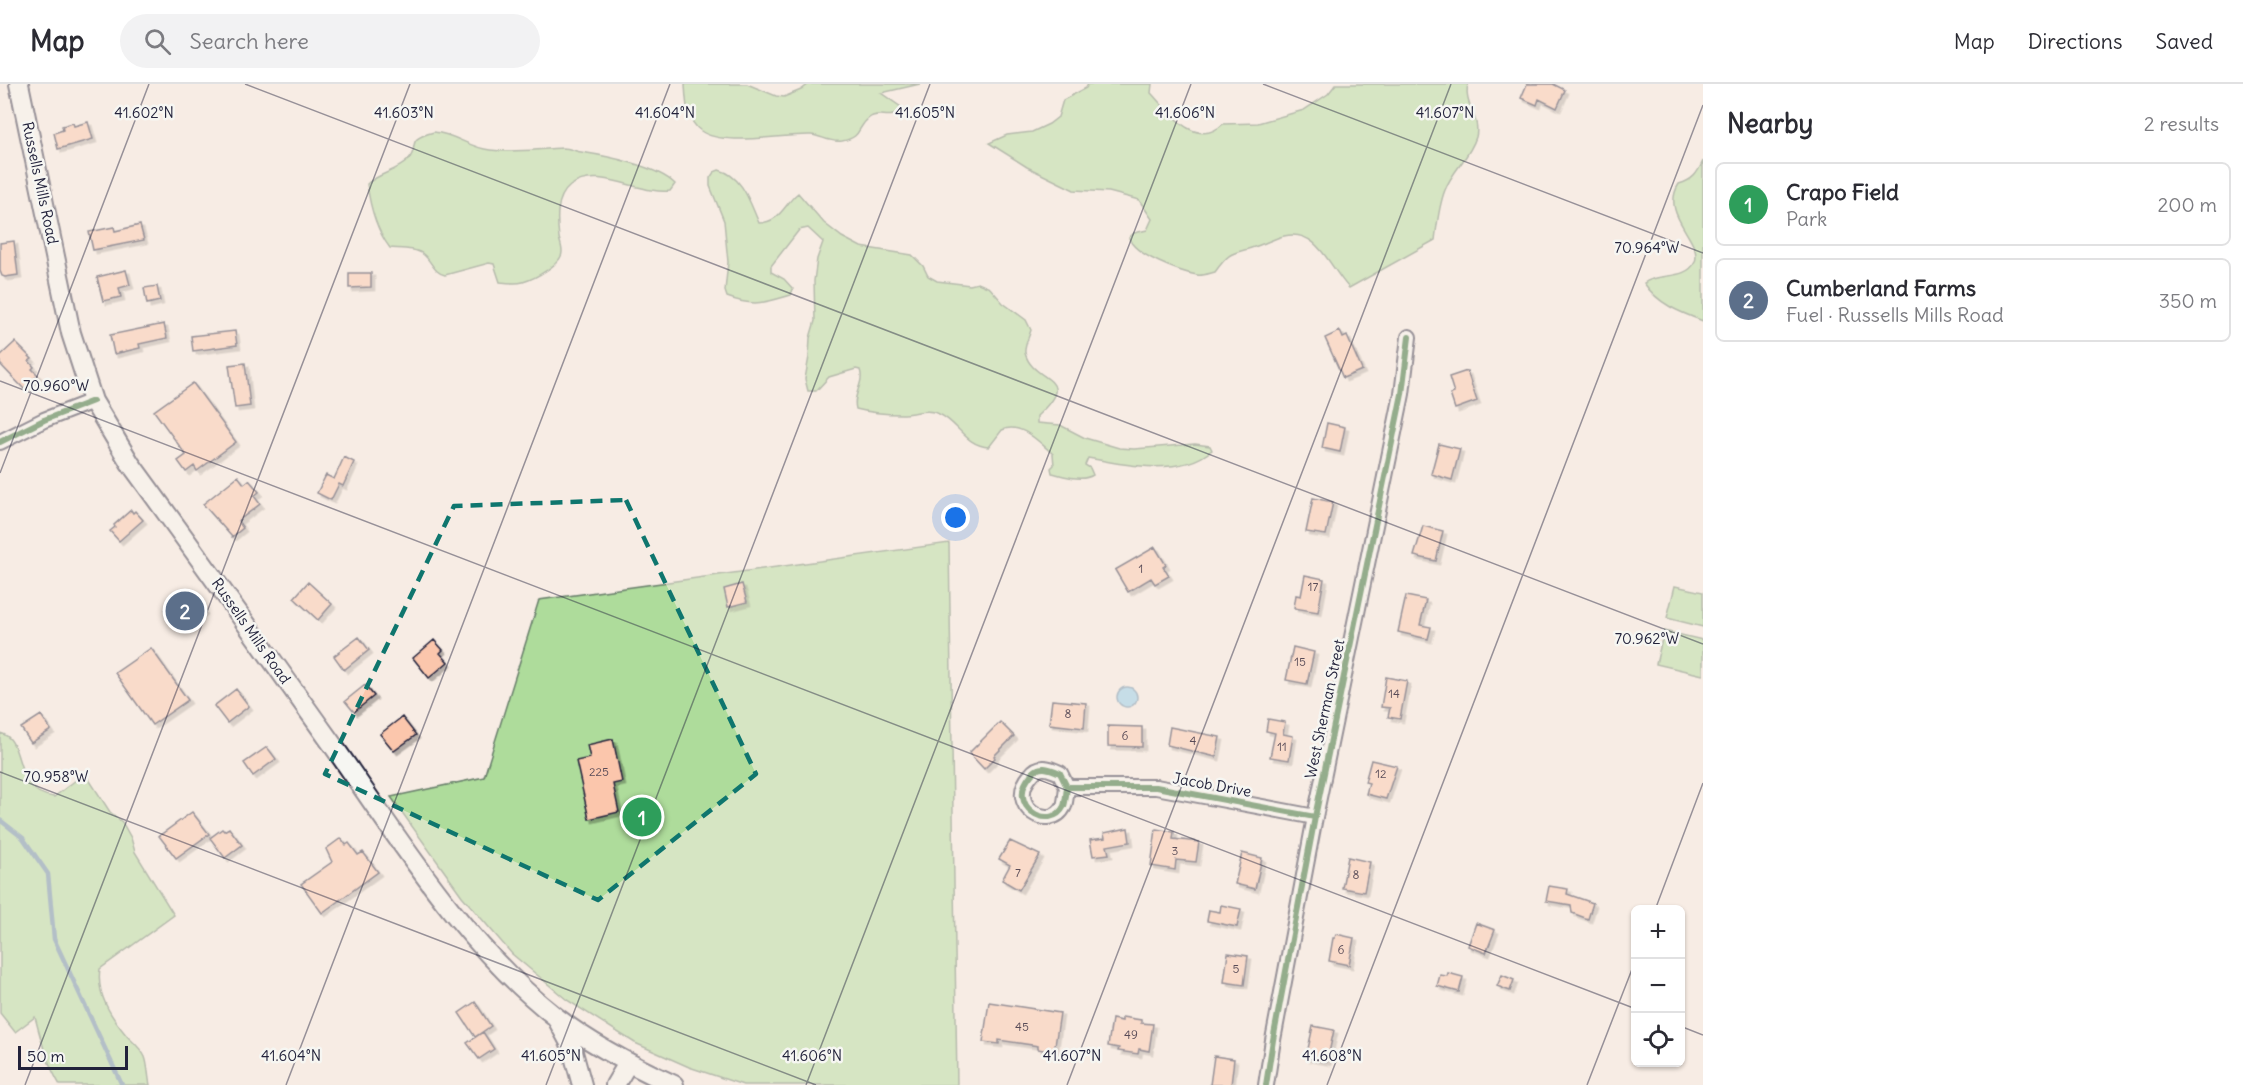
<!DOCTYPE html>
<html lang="en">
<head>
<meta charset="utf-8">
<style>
	body { margin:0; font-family:Delius,sans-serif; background:#f2f2f3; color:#2b2b33 }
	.controls { position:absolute; right:18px; bottom:18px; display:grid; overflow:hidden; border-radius:9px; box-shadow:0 2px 4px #0004 }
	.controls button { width:54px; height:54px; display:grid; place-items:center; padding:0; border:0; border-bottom:2px solid #e1e1e2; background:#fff; color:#2b2b33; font:30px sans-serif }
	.scale { position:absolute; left:18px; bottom:15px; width:110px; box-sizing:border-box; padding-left:6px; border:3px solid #22223b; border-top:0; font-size:16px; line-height:21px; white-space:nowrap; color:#22223b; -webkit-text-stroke:4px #f6f6f2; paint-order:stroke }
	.you { position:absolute; left:956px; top:434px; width:21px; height:21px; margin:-15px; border:4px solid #fff; border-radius:50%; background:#1a73e8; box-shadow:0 0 0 9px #1a73e833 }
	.badge { display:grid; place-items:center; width:39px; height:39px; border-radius:50%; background:#22223b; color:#fff; font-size:20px; font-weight:700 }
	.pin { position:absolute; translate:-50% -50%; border:3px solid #fff; box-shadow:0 2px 6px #0006 }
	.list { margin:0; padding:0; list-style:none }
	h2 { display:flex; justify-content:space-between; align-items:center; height:78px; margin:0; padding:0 24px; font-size:26px }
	h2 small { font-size:20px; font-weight:400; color:#7c7c81 }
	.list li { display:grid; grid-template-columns:39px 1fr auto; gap:18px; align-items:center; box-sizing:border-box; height:84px; margin:0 12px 12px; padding:0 12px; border:2px solid #e1e1e2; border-radius:9px }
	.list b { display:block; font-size:22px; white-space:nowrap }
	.list p { margin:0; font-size:20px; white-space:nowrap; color:#7c7c81 }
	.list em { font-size:20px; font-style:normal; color:#7c7c81 }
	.icon { flex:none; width:33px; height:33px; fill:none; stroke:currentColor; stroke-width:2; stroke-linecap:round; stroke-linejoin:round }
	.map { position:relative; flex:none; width:1703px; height:1001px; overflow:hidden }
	header { display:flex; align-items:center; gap:36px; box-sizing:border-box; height:84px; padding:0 30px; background:#fff; border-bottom:2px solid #e1e1e2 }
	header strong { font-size:28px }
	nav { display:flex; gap:33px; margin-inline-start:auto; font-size:21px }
	.search { width:420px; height:54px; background:#f2f2f3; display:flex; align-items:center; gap:15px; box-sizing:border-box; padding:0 21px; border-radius:33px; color:#7c7c81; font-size:22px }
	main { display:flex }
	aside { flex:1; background:#fff }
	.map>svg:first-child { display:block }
</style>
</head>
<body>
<header>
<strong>Map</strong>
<div class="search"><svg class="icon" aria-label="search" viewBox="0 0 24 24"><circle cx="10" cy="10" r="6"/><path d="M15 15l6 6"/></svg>Search here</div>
<nav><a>Map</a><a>Directions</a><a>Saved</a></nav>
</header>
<main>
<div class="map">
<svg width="1703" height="1001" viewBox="0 0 1703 1001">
	<defs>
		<filter id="shadow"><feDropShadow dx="3.5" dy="3.5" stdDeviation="0" flood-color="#0004"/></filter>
	</defs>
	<rect width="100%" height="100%" fill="#f7ece4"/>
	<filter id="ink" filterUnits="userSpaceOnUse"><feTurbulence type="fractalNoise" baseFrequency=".0167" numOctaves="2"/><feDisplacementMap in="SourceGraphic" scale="12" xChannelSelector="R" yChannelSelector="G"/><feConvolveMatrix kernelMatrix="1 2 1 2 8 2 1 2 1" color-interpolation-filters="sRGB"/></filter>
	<g filter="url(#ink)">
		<path fill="#aedc9b" stroke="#687f6b" stroke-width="1.5" d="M685 0H747L776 12 784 13 801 6 809 0H920L881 9 901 23C892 40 881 25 869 34 856 44 863 53 842 57 830 59 822 52 811 51 783 50 723 63 701 47 686 36 686 17 685 0Z
			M1088 0H1152L1151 9C1169 28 1196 66 1223 40L1258 39 1304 26 1328 10 1336 0H1468C1463 22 1481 32 1476 53 1470 73 1452 87 1445 106 1439 121 1437 140 1435 156L1349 204C1329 183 1318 144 1284 152 1275 154 1266 159 1257 162 1233 171 1232 164 1215 188 1210 189 1203 192 1197 191 1180 188 1134 171 1129 154L1134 149 1147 146 1152 135 1139 116 1109 108 1074 106 1027 83 989 59 1007 51 1032 48 1049 40 1058 33 1063 16 1086 4Z
			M434 48C456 50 469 64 490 66 515 69 538 65 563 64 569 64 575 67 581 68 607 72 657 82 675 100L670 107C641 111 598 81 570 102 555 114 557 137 559 154 560 158 562 163 562 168 562 180 534 195 523 198 517 200 508 199 500 198L494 180 489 179 445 191C434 189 432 178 424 171 416 164 400 165 390 164 376 146 370 122 367 100 379 89 396 88 408 76 421 62 403 56 434 48Z
			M1703 77V237C1679 228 1658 220 1644 199 1658 188 1686 197 1695 178 1703 156 1659 131 1679 100 1693 96 1697 90 1703 77Z
			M719 86C743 92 750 119 759 139 780 139 785 119 798 109L824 139 842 153 861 163 912 171 923 182 928 192 937 197 970 201 978 199 990 204 1003 219 1026 236 1031 246C1029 253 1024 262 1025 269 1033 300 1081 291 1037 332V339L1060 341 1085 354 1119 364 1134 365 1195 360 1210 362 1212 366C1181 393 1124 381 1088 374L1085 381 1090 384 1093 391C1082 398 1065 392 1052 389L1051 384 1054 381 1053 370C1040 359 1021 337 1002 346L989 363C965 362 958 338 939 330 928 324 914 330 902 330 887 330 871 329 856 325 852 310 865 299 860 286L856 285 829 293 816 307H808L805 295 809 273 810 254 815 237 814 197 817 175 823 158 808 144 799 146 771 182V188L784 195 793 205 791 211C764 219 754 223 727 213L725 207 728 178 724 137 710 102V94L714 88Z
			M949 459 957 1001H743L689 983 635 959 567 916 512 870 462 812 391 713 484 693 539 516Z
			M1675 502 1703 508V543L1667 534Z
			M1664 547 1703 556V591L1656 580Z
			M0 649C27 655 10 708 54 713L85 689 110 728 122 738 131 754 135 768 174 831 100 885C96 910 111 933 127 952 133 958 141 964 145 973 148 981 148 992 150 1001H60C47 980 41 956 35 933L15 948 0 929Z"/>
		<path fill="#8bcbec" stroke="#6187a5" stroke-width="1.5" d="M1117 613a10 10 0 1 1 20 0a10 10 0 1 1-20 0Z"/>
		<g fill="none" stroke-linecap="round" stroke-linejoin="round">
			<path stroke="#6187a5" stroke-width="4.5" d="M0 736 23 754 48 790 54 855 122 1001"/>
		</g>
		<path fill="#fbc6ac" stroke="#22223b" stroke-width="1.5" filter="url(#shadow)" d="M1527 0H1553L1565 6 1557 24 1539 15 1537 21 1521 14Z
			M88 38 93 55 58 65 54 49 63 46 62 42 73 39 74 42Z
			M140 141 144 156 93 166 89 148 114 143 115 147Z
			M14 157 18 191 5 193 2 192 0 187V159Z
			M126 186 130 201 119 204 121 213 103 217 97 193Z
			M349 189H371V203L349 204Z
			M157 202 160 217 147 220 144 204Z
			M164 240 167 254 139 260 140 264 114 270 110 251Z
			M235 247 237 261 193 267 191 252Z
			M1340 247 1343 254 1347 252 1362 286 1343 294 1325 254Z
			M15 258 32 275 29 277 34 283 32 285 38 291 24 305 0 280V272Z
			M245 279 250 322 235 324 229 281Z
			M1467 287 1477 317 1455 325 1450 310 1454 309 1449 293Z
			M193 299 236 358 197 387 194 382 186 388 178 377 186 371 154 327Z
			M1327 339 1345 343 1340 368 1322 364Z
			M1439 360 1460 365 1452 396 1431 390Z
			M344 373 354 378 343 402 339 400 331 416 317 409 326 391 334 395Z
			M238 392 244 400 249 396 259 408 254 412 260 420 238 437 243 444 232 453 203 420Z
			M1313 414 1333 418 1326 451 1306 448Z
			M131 426 133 429 135 427 143 436 119 457 110 447 115 443 114 441Z
			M1423 442 1443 447 1436 477 1414 472Z
			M1155 463 1166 481 1163 483 1169 492 1155 500 1151 494 1128 508 1115 486Z
			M1305 491 1324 495 1318 528 1294 524 1296 511 1301 512Z
			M308 498 332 520 318 536 294 514Z
			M742 500 747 518 728 523 724 505Z
			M191 508 204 527 179 545 165 526Z
			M1406 512 1426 516 1420 541 1431 543 1428 555 1398 548Z
			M359 553 369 566 344 586 334 572Z
			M434 556 443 566 440 569 448 578 429 594 413 574Z
			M1293 563 1314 568 1307 600 1286 596Z
			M151 564 188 616 152 641 115 589Z
			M1386 593 1407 597 1400 635 1388 633 1390 624 1381 623Z
			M365 601 374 612 354 628 345 617Z
			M236 605 249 622 227 639 214 622Z
			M1052 616 1086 619 1084 644 1049 640Z
			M41 631 51 646 31 659 21 644Z
			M402 633 416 651 394 667 380 650Z
			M1268 635 1285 638 1283 650 1293 652 1289 676 1270 673 1275 649 1266 647Z
			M1000 638 1014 652 994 672 995 674 984 685 969 669Z
			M1108 642 1142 643V663L1108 662Z
			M1170 643 1220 653 1216 673 1167 661Z
			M613 655 622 698 613 700 619 728 589 735 576 677 590 674 587 661Z
			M267 663 276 675 253 692 244 679Z
			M1371 676 1397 682 1386 715 1366 710 1369 699 1365 698Z
			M192 728 209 750 176 774 159 752Z
			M229 744 242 761 225 774 210 754 222 745 224 747Z
			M1128 744 1130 758 1107 762 1109 770 1093 772 1090 756 1105 754 1104 749Z
			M1156 745 1174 748 1173 755 1199 758 1196 778 1176 776 1175 786 1151 782Z
			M341 754 346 761 349 759 358 771 363 768 378 788 322 829 301 800 332 778 326 765Z
			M1010 757 1040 771 1019 806 1002 796 1010 781 999 775Z
			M1242 769 1262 774 1255 805 1235 800Z
			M1348 773 1370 778 1364 808 1342 804Z
			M1549 802 1568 805 1567 810 1593 819 1588 835 1572 829 1571 821 1546 817Z
			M1221 821 1241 825 1237 843 1207 837 1209 826 1220 828Z
			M1476 839 1495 846 1486 869 1468 862Z
			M1336 850 1354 854 1349 881 1329 877 1333 854H1335Z
			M1228 869 1248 872 1244 901 1224 898Z
			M1448 889 1463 893 1459 908 1437 902 1440 891 1447 892Z
			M1502 891 1514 896 1510 907 1497 902Z
			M475 918 491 942 475 953 459 929Z
			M989 918 1060 929 1054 968 1038 965V962L999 956V960L983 958Z
			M1122 933 1141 936V939L1153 940 1149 967 1139 965 1138 970 1118 967 1119 964 1108 962 1112 935 1122 937Z
			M1313 942 1334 946 1327 978 1306 974Z
			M483 948 494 965 479 975 467 959Z
			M1214 972 1234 975 1231 1001H1210Z"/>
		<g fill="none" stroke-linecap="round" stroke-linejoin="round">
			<defs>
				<path id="minor" d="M0 358 44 336 93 317
					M1067 703 1060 689C1049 684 1039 680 1031 691 1004 722 1051 749 1064 722 1066 716 1066 709 1067 703H1156L1315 733
					M1266 1001 1273 956 1315 733 1402 310 1409 253"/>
				<path id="major" d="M19 0 71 249 93 317 130 379C198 472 265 566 332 660 399 755 464 861 556 933 592 961 633 982 674 1001
					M558 937 571 961 582 1001
					M615 1001 628 979"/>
			</defs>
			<use href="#minor" stroke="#22223b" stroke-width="18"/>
			<use href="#major" stroke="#22223b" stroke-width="22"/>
			<use href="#minor" stroke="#f6f6f2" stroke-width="14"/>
			<use href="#major" stroke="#f6f6f2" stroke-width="18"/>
			<defs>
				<path id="cycleway" d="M0 358 44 336 93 317
					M1067 703 1060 689C1049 684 1039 680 1031 691 1004 722 1051 749 1064 722 1066 716 1066 709 1067 703H1156L1315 733
					M1266 1001 1273 956 1315 733 1402 310 1409 253"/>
			</defs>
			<use href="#cycleway" stroke="#f6f6f2" stroke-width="10"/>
			<use href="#cycleway" stroke="#1b5e20" stroke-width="6"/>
		</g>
	</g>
	<path d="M0 0H1703V1001H0ZM626 416 756 690 598 816 325 690 454 422Z" fill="#f7ece4" fill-opacity=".55" fill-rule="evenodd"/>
	<path fill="none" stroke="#0f766e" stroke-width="4.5" stroke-dasharray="12 8" stroke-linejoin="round" d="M626 416 756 690 598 816 325 690 454 422Z"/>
	<path fill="none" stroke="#22223b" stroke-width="1.5" stroke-opacity="0.45" d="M245 0 1703 560M1263 0 1703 169M0 297 1636 925M0 389 149 0M0 688 816 1001M1655 826 1703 699M1680 942 1703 951M25 1001 410 0M286 1001 670 0M546 1001 930 0M806 1001 1191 0M1067 1001 1451 0M1327 1001 1703 21M1587 1001 1636 875"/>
	<g text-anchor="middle" stroke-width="5" stroke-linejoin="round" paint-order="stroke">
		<g font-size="12" fill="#584b57">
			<text x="1141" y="489">1</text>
			<text x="1313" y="507">17</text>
			<text x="1300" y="582">15</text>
			<text x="1394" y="614">14</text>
			<text x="1068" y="634">8</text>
			<text x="1125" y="656">6</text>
			<text x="1193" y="661">4</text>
			<text x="1282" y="667">11</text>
			<text x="599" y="692">225</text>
			<text x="1381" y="694">12</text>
			<text x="1175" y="771">3</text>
			<text x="1018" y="793">7</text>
			<text x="1356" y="795">8</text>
			<text x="1341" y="870">6</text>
			<text x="1236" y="889">5</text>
			<text x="1022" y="947">45</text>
			<text x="1131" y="955">49</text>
		</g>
		<g font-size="15" fill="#22223b" stroke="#f6f6f2">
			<text transform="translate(40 99) rotate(78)" y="5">Russells Mills Road</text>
			<text transform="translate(251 547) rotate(55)" y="5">Russells Mills Road</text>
			<text transform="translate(1325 625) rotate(-78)" y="5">West Sherman Street</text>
			<text transform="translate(1212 701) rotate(10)" y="5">Jacob Drive</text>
		</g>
	</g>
	<g font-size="15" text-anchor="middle" fill="#22223b" stroke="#f6f6f2" stroke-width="5" stroke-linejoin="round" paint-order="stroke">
		<text x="665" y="34">41.604°N</text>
		<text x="1185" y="34">41.606°N</text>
		<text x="1445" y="34">41.607°N</text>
		<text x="144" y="34">41.602°N</text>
		<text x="404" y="34">41.603°N</text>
		<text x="925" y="34">41.605°N</text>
		<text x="1647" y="169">70.964°W</text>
		<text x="56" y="307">70.960°W</text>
		<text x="1647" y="560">70.962°W</text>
		<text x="56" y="698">70.958°W</text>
		<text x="291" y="977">41.604°N</text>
		<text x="551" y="977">41.605°N</text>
		<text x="812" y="977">41.606°N</text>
		<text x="1072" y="977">41.607°N</text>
		<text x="1332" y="977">41.608°N</text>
	</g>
</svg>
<div class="controls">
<button>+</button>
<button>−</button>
<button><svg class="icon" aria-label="locate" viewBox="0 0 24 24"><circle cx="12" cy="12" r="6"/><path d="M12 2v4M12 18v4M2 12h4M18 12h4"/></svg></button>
</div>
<div class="scale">50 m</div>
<div class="you"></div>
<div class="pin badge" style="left:642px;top:733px;background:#2e9e5b">1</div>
<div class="pin badge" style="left:185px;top:527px;background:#5c6f8a">2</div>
</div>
<aside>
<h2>Nearby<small>2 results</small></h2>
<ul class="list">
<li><span class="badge" style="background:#2e9e5b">1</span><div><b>Crapo Field</b><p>Park</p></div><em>200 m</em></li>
<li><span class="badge" style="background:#5c6f8a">2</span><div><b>Cumberland Farms</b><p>Fuel · Russells Mills Road</p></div><em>350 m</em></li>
</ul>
</aside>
</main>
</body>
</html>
